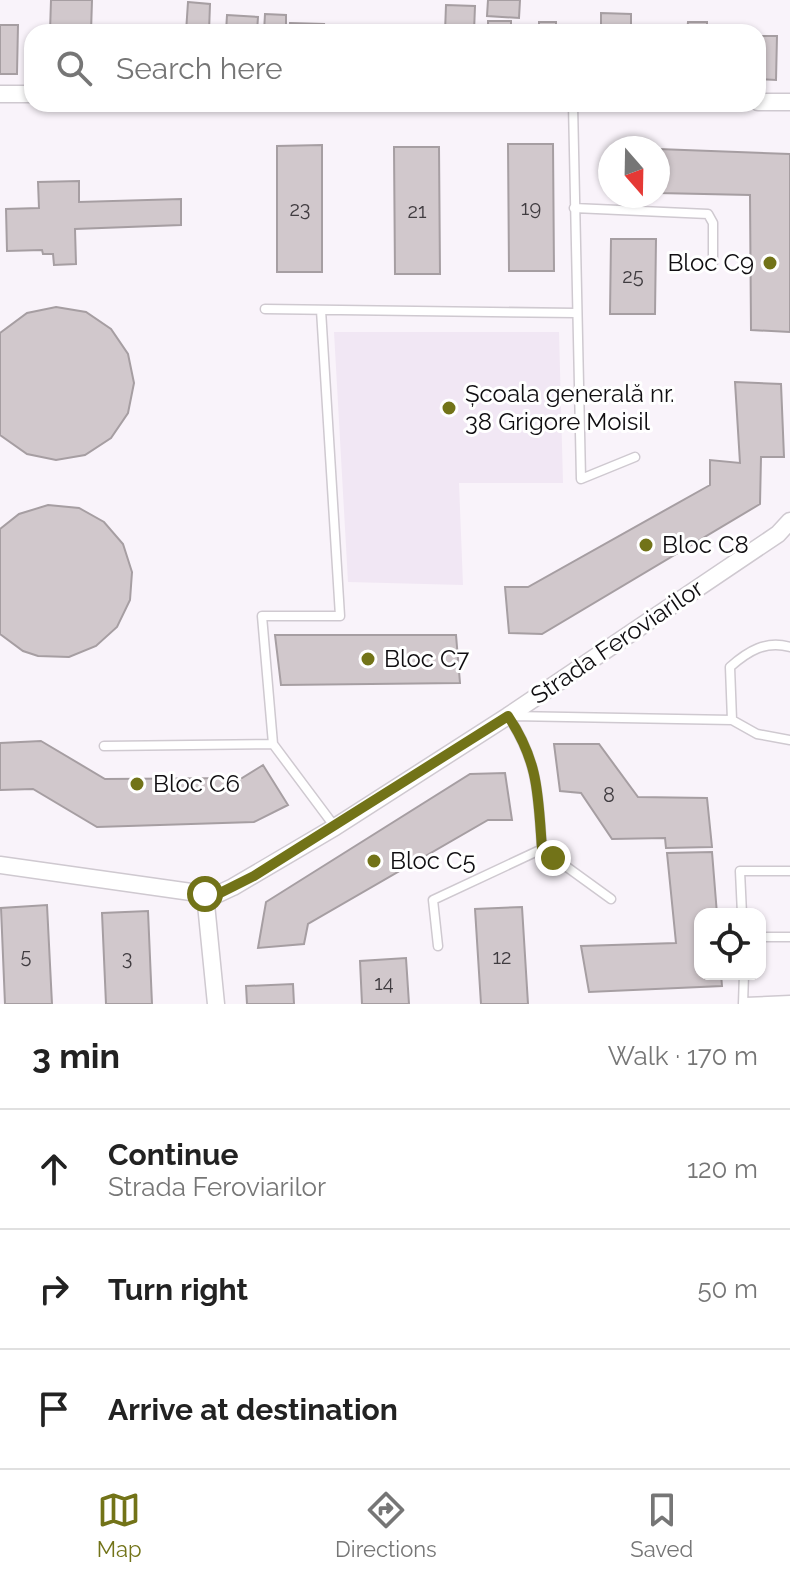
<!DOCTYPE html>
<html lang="en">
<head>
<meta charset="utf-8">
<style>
	body { margin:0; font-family:Raleway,sans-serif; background:#f6f6f6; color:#222 }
	.controls { position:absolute; right:24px; bottom:24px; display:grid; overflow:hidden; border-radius:16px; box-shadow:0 2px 6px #0004 }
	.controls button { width:72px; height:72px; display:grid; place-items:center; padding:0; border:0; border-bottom:2px solid #e0e0e0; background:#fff; color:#222; font:40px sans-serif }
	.compass { position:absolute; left:598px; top:136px; width:72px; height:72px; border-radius:50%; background:#fff; box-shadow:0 2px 6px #0004; rotate:160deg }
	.stop { position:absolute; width:24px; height:24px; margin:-18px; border:6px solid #727318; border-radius:50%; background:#fff }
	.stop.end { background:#727318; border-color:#fff; box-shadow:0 2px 8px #0008 }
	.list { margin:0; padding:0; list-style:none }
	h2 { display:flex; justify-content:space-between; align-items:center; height:104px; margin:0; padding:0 32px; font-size:34px }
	h2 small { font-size:26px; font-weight:400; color:#767676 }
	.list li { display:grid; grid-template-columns:52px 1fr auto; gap:24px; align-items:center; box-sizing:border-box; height:120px; padding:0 32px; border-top:2px solid #e0e0e0 }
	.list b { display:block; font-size:30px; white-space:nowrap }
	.list p { margin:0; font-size:26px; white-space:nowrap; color:#767676 }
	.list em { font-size:26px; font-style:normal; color:#767676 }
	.icon { flex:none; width:44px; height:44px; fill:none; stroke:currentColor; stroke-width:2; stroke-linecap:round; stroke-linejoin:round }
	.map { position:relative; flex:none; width:790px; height:1004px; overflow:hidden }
	.search { position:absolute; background:#fff; box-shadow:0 2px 6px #0004; left:24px; right:24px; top:24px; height:88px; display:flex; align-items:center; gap:20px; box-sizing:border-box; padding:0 28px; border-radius:24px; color:#767676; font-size:30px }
	.sheet { height:464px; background:#fff }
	nav { display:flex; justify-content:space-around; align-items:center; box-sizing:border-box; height:112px; border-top:2px solid #e0e0e0; background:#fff; font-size:22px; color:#767676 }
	nav a { display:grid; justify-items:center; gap:4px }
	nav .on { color:#727318 }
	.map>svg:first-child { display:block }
</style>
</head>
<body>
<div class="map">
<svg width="790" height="1004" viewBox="0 0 790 1004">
	<rect width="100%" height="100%" fill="#f9f3fa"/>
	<path fill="#f1e7f4" d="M334 332H559L563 483H459L463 585 348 582Z"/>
	<path fill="#d1c8cc" stroke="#a69ea2" stroke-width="2" d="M51 0H92L91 32H50Z
		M488 0H520L519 18 487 16Z
		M188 2 210 4 209 32H186Z
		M446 5 475 6 474 32H445Z
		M601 13 631 14V32H601Z
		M265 14 286 15V32H264Z
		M227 15 258 17 257 32H226Z
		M488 21H511V32H488Z
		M539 22H556V32H539Z
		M688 22H707V32H687Z
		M290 23 324 24 323 32H290Z
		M0 25H18L17 74H0Z
		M378 25 408 26V32H378Z
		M758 36H777L776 80 758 79Z
		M508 144H553L554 271H509Z
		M322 145V272H277V146Z
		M394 147H439L440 274H395Z
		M658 149 790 154V332L751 330 750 195 658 193Z
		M79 181V202L181 199V225L75 229 76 264 54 265 53 254H43L42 250 7 251 6 209 39 208 38 182Z
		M611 239H656L655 314H610Z
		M56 307 86 312 111 329 128 354 134 383 128 413 111 438 85 455 56 460 27 454 0 435V333L27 313Z
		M735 382 781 384 784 457H761L760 504 542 634 509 633 505 587H528L710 485V460L740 463Z
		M48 505 79 508 104 522 123 544 132 572 130 600 117 627 96 646 69 657 38 656 23 651 0 634V529L19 514Z
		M275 635H456L460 683 281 685Z
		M41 741 105 779 242 778 263 765 288 805 254 822 97 827 33 789 0 790V743Z
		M554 744H599L638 797 707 798 712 847 666 848 665 838 612 839 581 793 560 791Z
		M505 773 512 820H488L308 924 304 944 258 948 266 902 470 774Z
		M712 852 717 914H700V974H721L722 986 589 992 581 946 676 943 667 853Z
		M47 905 52 1004H5L1 908Z
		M522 907 528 1004H481L475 909Z
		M148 911 152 1004H106L102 913Z
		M406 958 409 1004H362L360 961Z
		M293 984 294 1004H247L246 986Z"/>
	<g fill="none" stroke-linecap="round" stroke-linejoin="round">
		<defs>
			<path id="lane" d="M573 104 581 479 635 457
				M574 208 708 214 713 223V263
				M265 309 576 313
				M321 310 340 616H262L273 744 335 827
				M508 716C539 762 538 796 542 849L611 899
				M512 716 732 720 757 734 790 740
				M732 720 730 667C748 651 766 640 790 647
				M104 746 273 744
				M742 914 740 871H790
				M760 937H790
				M438 946 433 900 542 849
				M745 1002 790 1000
				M743 1004 744 974"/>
			<path id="street" d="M0 94H32
				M758 102H790
				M0 865 205 894
				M216 1004 205 894H218L233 887 335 827 508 716 778 534 790 521"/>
		</defs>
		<use href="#lane" stroke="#cfc9d0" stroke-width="11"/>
		<use href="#street" stroke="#cfc9d0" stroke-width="19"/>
		<use href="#lane" stroke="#fff" stroke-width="8"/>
		<use href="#street" stroke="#fff" stroke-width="16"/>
	</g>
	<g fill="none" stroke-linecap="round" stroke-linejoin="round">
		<path stroke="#727318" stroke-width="10" d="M205 894H218L254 876 508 716C539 762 538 795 542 849L553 858"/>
	</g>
	<g fill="#727318" stroke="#fff" stroke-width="3">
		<circle cx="770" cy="263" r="8"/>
		<circle cx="449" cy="408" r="8"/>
		<circle cx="646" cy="545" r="8"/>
		<circle cx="368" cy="659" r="8"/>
		<circle cx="137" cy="784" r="8"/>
		<circle cx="374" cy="861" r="8"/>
	</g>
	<g text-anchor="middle" stroke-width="6" stroke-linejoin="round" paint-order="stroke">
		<g font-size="20" fill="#403c40">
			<text x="531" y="215">19</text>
			<text x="300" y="216">23</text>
			<text x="417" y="218">21</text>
			<text x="633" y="283">25</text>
			<text x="609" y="802">8</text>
			<text x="26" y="963">5</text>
			<text x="502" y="964">12</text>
			<text x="127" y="965">3</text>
			<text x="384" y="990">14</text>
		</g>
		<g font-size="24" fill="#100e11" stroke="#fff" text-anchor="start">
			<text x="754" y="271" text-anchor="end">Bloc C9</text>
			<text x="465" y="402">Școala generală nr.<tspan x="465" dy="28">38 Grigore Moisil</tspan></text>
			<text x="662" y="553">Bloc C8</text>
			<text x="384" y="667">Bloc C7</text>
			<text x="153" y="792">Bloc C6</text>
			<text x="390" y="869">Bloc C5</text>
		</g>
		<g font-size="24" fill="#100e11" stroke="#fff">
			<text transform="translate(617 642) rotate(-34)" y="8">Strada Feroviarilor</text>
		</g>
	</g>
</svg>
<div class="controls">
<button><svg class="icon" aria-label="locate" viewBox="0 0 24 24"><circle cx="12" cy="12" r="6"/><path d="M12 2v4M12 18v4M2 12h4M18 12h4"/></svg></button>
</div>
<svg class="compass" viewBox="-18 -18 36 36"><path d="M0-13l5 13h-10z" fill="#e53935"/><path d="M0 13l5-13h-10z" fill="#767676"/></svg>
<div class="stop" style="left:205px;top:894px"></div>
<div class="stop end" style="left:553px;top:858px"></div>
<div class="search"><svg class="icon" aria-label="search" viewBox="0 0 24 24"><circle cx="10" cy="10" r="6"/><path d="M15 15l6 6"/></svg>Search here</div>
</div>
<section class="sheet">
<h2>3 min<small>Walk · 170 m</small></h2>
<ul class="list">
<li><svg class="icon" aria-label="ahead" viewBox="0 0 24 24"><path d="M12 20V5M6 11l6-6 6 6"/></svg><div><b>Continue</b><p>Strada Feroviarilor</p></div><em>120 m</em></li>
<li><svg class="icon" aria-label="right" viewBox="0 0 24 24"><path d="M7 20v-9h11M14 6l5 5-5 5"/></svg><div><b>Turn right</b></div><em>50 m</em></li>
<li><svg class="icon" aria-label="arrive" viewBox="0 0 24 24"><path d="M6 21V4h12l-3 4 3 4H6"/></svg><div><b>Arrive at destination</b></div></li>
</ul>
</section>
<nav>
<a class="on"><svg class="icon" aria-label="map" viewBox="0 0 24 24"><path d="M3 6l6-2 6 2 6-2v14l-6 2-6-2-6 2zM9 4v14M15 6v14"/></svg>Map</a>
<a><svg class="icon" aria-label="directions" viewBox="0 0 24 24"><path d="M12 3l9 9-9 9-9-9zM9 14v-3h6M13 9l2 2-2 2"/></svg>Directions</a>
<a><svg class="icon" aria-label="saved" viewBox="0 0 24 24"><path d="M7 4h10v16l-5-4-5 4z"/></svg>Saved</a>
</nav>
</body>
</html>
